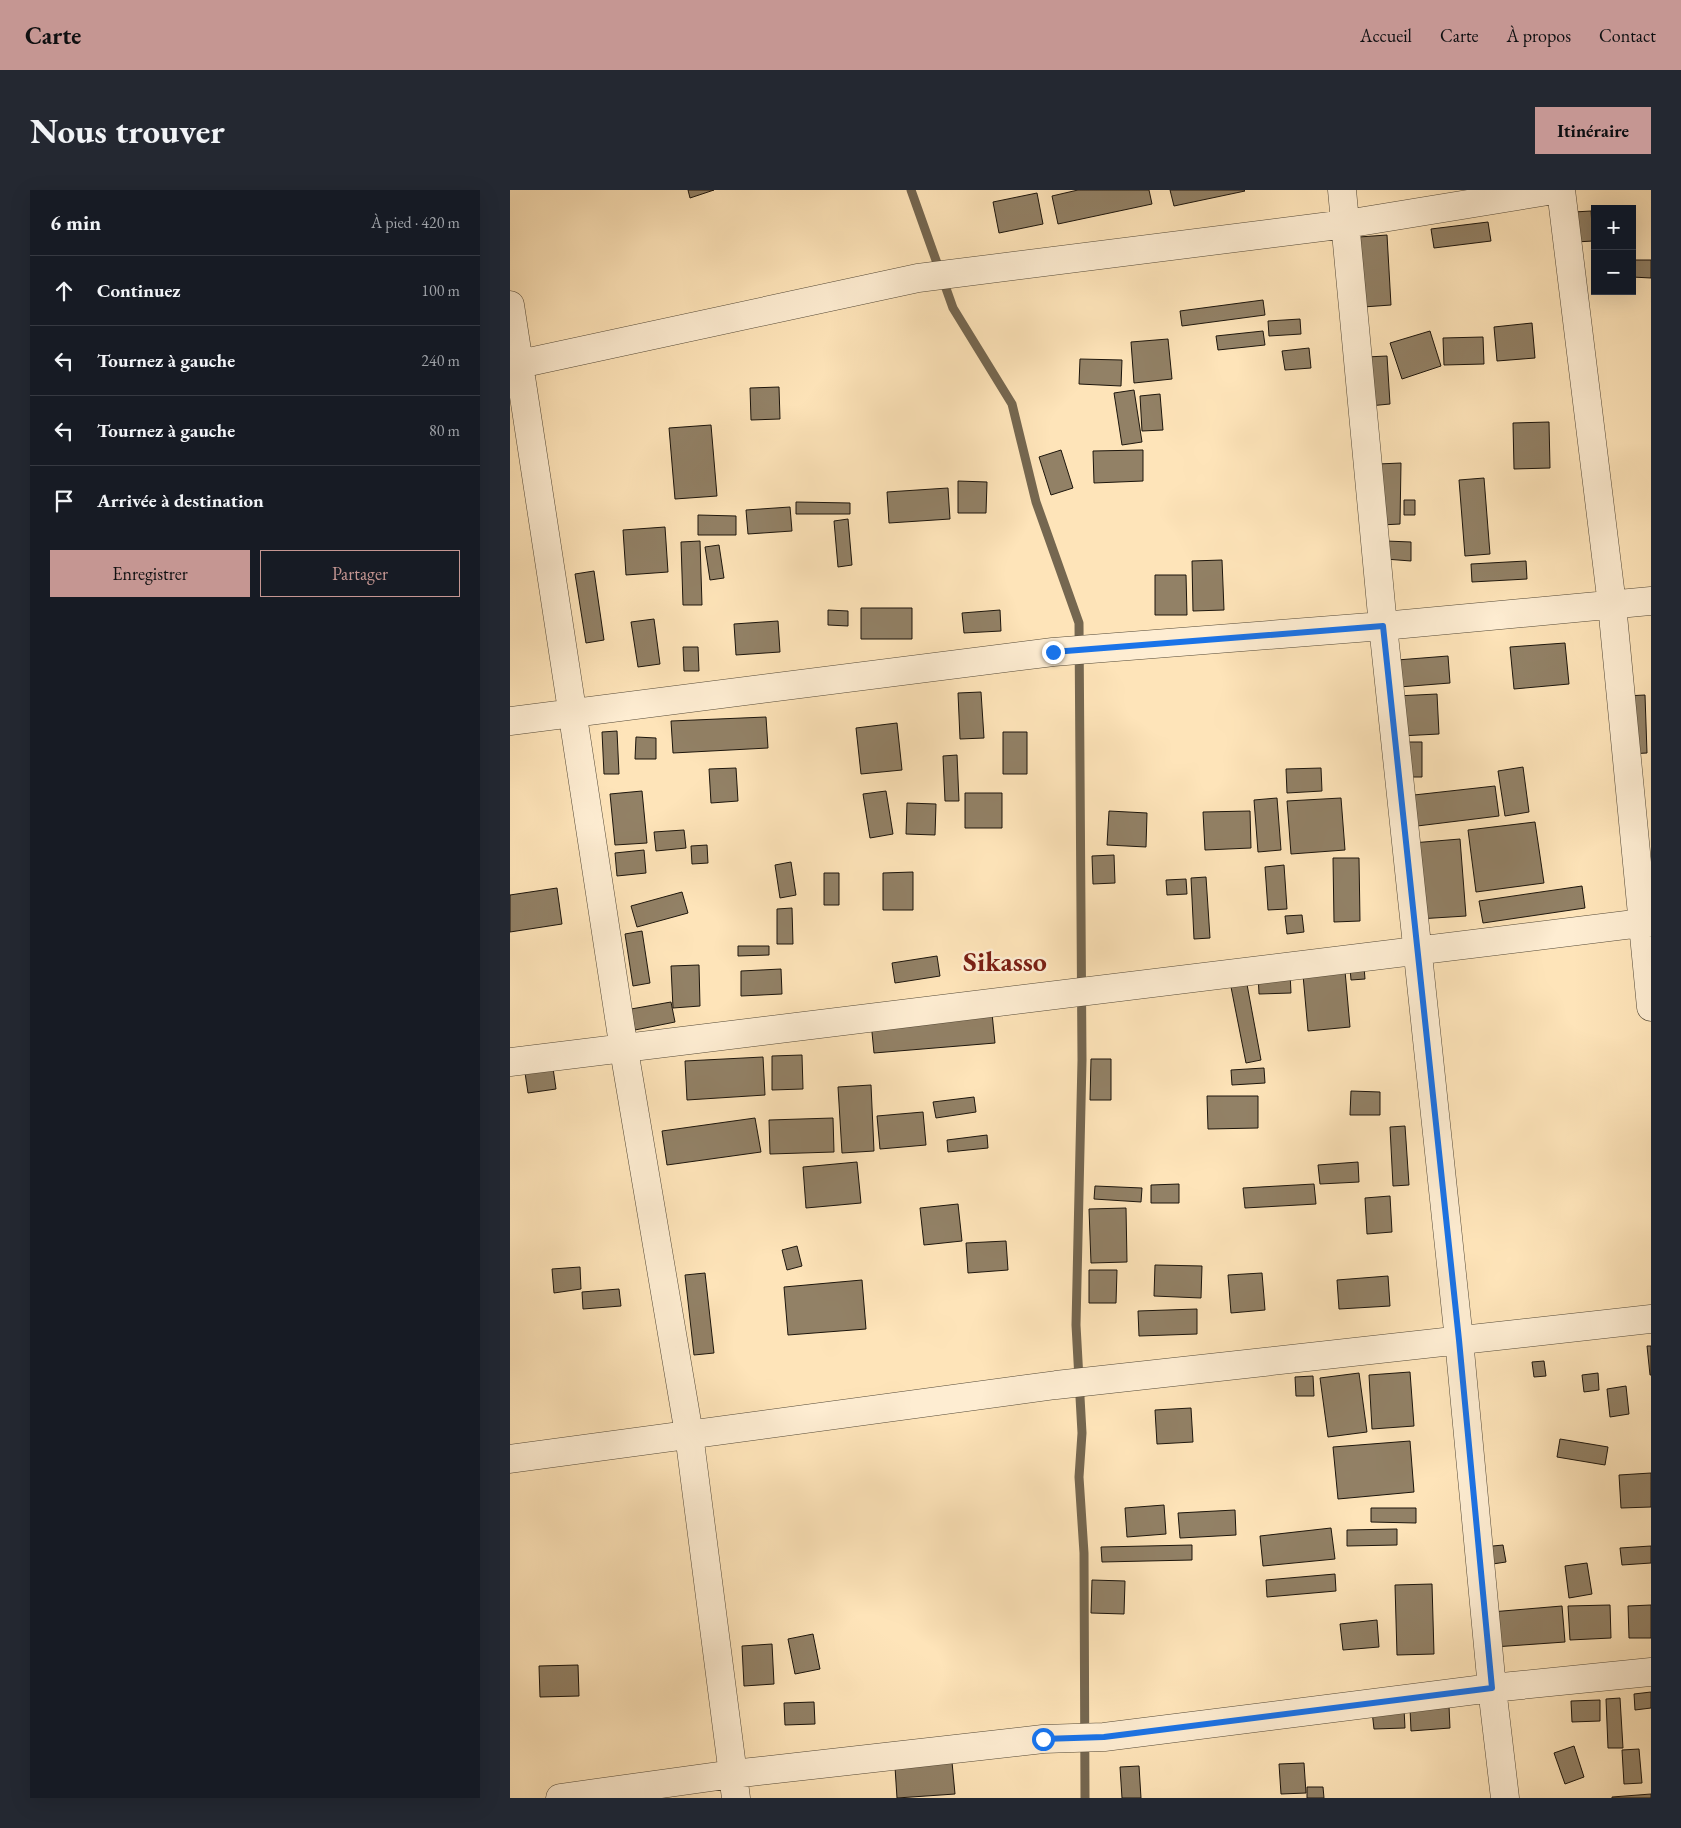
<!DOCTYPE html>
<html lang="fr">
<head>
<meta charset="utf-8">
<style>
	body { margin:0; font-family:"EB Garamond",serif; background:#242831; color:#f1f3f6 }
	.controls { position:absolute; right:15px; top:15px; display:grid; overflow:hidden; border-radius:0px; box-shadow:0 5px 20px #0002 }
	.controls button { width:45px; height:45px; display:grid; place-items:center; padding:0; border:0; border-bottom:1px solid #363941; background:#171b24; color:#f1f3f6; font:25px sans-serif }
	.stop { position:absolute; width:15px; height:15px; margin:-11px; border:4px solid #1a73e8; border-radius:50%; background:#fff }
	.stop.end { background:#1a73e8; border-color:#fff; box-shadow:0 1px 5px #0008 }
	.list { margin:0; padding:0; list-style:none }
	h2 { display:flex; justify-content:space-between; align-items:center; height:65px; margin:0; padding:0 20px; font-size:21px }
	h2 small { font-size:16px; font-weight:400; color:#9ea1a6 }
	.list li { display:grid; grid-template-columns:32px 1fr auto; gap:15px; align-items:center; box-sizing:border-box; height:70px; padding:0 20px; border-top:1px solid #363941 }
	.list b { display:block; font-size:19px; white-space:nowrap }
	.list em { font-size:16px; font-style:normal; color:#9ea1a6 }
	.actions { display:flex; gap:10px; padding:15px 20px }
	.actions a { flex:1; padding:11px 0; border:1px solid #c59692; border-radius:0px; text-align:center; font-size:18px; color:#c59692 }
	.actions .main { background:#c59692; color:#111 }
	.icon { flex:none; width:28px; height:28px; fill:none; stroke:currentColor; stroke-width:2; stroke-linecap:round; stroke-linejoin:round }
	.map { position:relative; flex:none; width:1141px; height:1608px; overflow:hidden; border-radius:0px }
	header { display:flex; align-items:center; gap:30px; box-sizing:border-box; height:70px; padding:0 25px; background:#c59692; color:#111 }
	header strong { font-size:24px }
	nav { display:flex; gap:28px; margin-inline-start:auto; font-size:18px }
	.intro { display:flex; align-items:center; justify-content:space-between; box-sizing:border-box; height:120px; padding:0 30px }
	h1 { margin:0; font-size:35px }
	.button { padding:12px 22px; border-radius:0px; background:#c59692; color:#111; font-size:18px; font-weight:700 }
	main { display:flex; gap:30px; padding:0 30px }
	aside { flex:1; background:#171b24; border-radius:0px; box-shadow:0 5px 20px #0002 }
	.map>svg:first-child { display:block }
</style>
</head>
<body>
<header>
<strong>Carte</strong>
<nav><a>Accueil</a><a>Carte</a><a>À propos</a><a>Contact</a></nav>
</header>
<div class="intro"><h1>Nous trouver</h1><a class="button">Itinéraire</a></div>
<main>
<aside>
<h2>6 min<small>À pied · 420 m</small></h2>
<ul class="list">
<li><svg class="icon" aria-label="ahead" viewBox="0 0 24 24"><path d="M12 20V5M6 11l6-6 6 6"/></svg><div><b>Continuez</b></div><em>100 m</em></li>
<li><svg class="icon" aria-label="left" viewBox="0 0 24 24"><path d="M17 20v-9H6M10 6l-5 5 5 5"/></svg><div><b>Tournez à gauche</b></div><em>240 m</em></li>
<li><svg class="icon" aria-label="left" viewBox="0 0 24 24"><path d="M17 20v-9H6M10 6l-5 5 5 5"/></svg><div><b>Tournez à gauche</b></div><em>80 m</em></li>
<li><svg class="icon" aria-label="arrive" viewBox="0 0 24 24"><path d="M6 21V4h12l-3 4 3 4H6"/></svg><div><b>Arrivée à destination</b></div></li>
</ul>
<div class="actions"><a class="main">Enregistrer</a><a>Partager</a></div>
</aside>
<div class="map">
<svg width="1141" height="1608" viewBox="0 0 1141 1608">
	<rect width="100%" height="100%" fill="#fee4b9"/>
	<filter id="stains"><feTurbulence type="fractalNoise" baseFrequency=".004" numOctaves="4"/><feColorMatrix values="0 0 0 0 .2 0 0 0 0 .09 0 0 0 0 .02 0 0 0 .5 -.17"/></filter>
	<radialGradient id="worn" r=".72"><stop offset=".6" stop-color="#630" stop-opacity="0"/><stop offset="1" stop-color="#630" stop-opacity=".3"/></radialGradient>
	<g fill="none" stroke-linecap="round" stroke-linejoin="round">
		<path stroke="#756750" stroke-width="9" d="M401 0 443 118 502 214 526 312 569 433 572 870 566 1135 572 1243 569 1287 574 1363 575 1608"/>
	</g>
	<path fill="#928166" stroke="#1c150c" d="M178 0H204L180 8Z
		M568 0H639L642 14 548 34 542 6Z
		M660 0H734L735 1 664 16Z
		M527 3 533 34 489 43 483 12Z
		M1081 21 1083 51 1066 52 1064 22Z
		M978 32 981 51 924 58 921 39Z
		M877 45 881 115 853 117 849 47Z
		M1122 70H1141V88L1122 87Z
		M753 110 755 125 672 136 670 121Z
		M790 129 791 144 759 146 758 131Z
		M1022 133 1025 168 987 171 984 137Z
		M753 141 755 155 708 160 706 146Z
		M920 141 931 176 892 189 880 153Z
		M973 147 974 174 934 175 933 148Z
		M658 149 662 189 624 193 621 152Z
		M799 158 801 178 775 180 772 161Z
		M877 166 880 214 859 216 856 167Z
		M570 169 612 170 611 196 569 194Z
		M269 197 270 229 241 230 240 198Z
		M624 200 632 252 612 255 604 203Z
		M650 204 653 240 632 241 630 206Z
		M1039 232 1040 278 1004 279 1003 233Z
		M201 235 207 306 165 309 159 238Z
		M551 260 563 298 541 305 529 267Z
		M633 260V291L584 293 583 261Z
		M891 273 890 334 871 335 868 274Z
		M974 288 980 364 955 366 949 290Z
		M448 291 477 292 476 323H448Z
		M438 298 440 329 379 333 377 302Z
		M894 310H905V325H894Z
		M286 312 340 313V324H286Z
		M280 317 282 341 238 344 236 320Z
		M188 325 226 326V345H188Z
		M338 329 342 375 328 377 324 331Z
		M155 337 158 382 116 385 113 340Z
		M190 351 192 415H173L171 352Z
		M876 351 901 352V371L875 369Z
		M209 355 214 388 200 390 195 357Z
		M712 370 714 420 683 421 682 371Z
		M1016 371 1017 389 962 392 961 374Z
		M84 381 94 450 76 453 65 384Z
		M645 385H676L677 425H645Z
		M351 418H402V449H351Z
		M318 420 338 421V436L318 435Z
		M490 420 491 441 454 443 452 423Z
		M144 429 150 474 128 477 121 432Z
		M268 431 270 462 226 465 224 434Z
		M1055 453 1059 494 1004 499 1000 457Z
		M173 457H188L189 481H174Z
		M938 466 940 493 889 497 887 470Z
		M471 502 474 548 450 549 448 503Z
		M927 504 929 544 889 546 886 506Z
		M1135 505 1137 563 1117 564 1115 506Z
		M256 527 258 558 163 563 161 531Z
		M387 533 392 580 351 584 346 538Z
		M107 541 109 584H94L92 542Z
		M493 542H517V584H493Z
		M126 547 146 548V569H125Z
		M893 552H912V587H893Z
		M447 565 449 611H435L433 566Z
		M1013 577 1019 622 995 626 988 581Z
		M226 578 228 611 201 613 199 579Z
		M811 578 812 601 777 603 776 579Z
		M985 596 989 626 899 637 895 606Z
		M132 601 137 653 105 655 100 604Z
		M376 601 383 644 360 648 353 604Z
		M455 603H492V638H455Z
		M767 608 771 660 748 662 744 610Z
		M831 608 835 660 781 664 777 611Z
		M397 613 426 614 425 645 396 644Z
		M599 621 637 623 636 657 597 655Z
		M740 621 741 658 695 660 693 622Z
		M1025 632 1034 693 966 702 958 640Z
		M174 640 176 658 146 661 144 642Z
		M950 649 956 726 908 729 902 653Z
		M197 655 198 673 182 674 181 656Z
		M134 660 136 683 107 686 105 663Z
		M604 665 605 693 583 694 582 666Z
		M823 668H849L850 731 824 732Z
		M281 672 286 705 270 708 265 675Z
		M774 675 777 719 758 720 755 677Z
		M403 682V720H373V683Z
		M314 683H329V715H314Z
		M696 687 700 748 684 749 681 688Z
		M676 689 677 704 657 705 656 690Z
		M1072 696 1075 718 973 733 969 711Z
		M47 698 52 734 0 742V705Z
		M172 702 178 723 127 737 121 716Z
		M282 718 283 754H267V719Z
		M792 725 794 742 777 744 775 726Z
		M132 741 140 793 123 796 115 744Z
		M228 756H259V765L228 766Z
		M427 766 430 786 385 793 382 773Z
		M189 775 190 816 163 818 161 776Z
		M854 777 855 789 841 790 840 778Z
		M271 779 272 804 231 806V781Z
		M835 781 840 837 798 841 793 785Z
		M780 783 781 803 749 804 748 784Z
		M736 789 751 870 736 873 720 792Z
		M161 812 165 832 125 840 121 819Z
		M482 823 485 853 364 863 361 832Z
		M292 865 293 899 262 900V866Z
		M253 867 255 905 177 910 175 871Z
		M581 869H601V910H580Z
		M42 871 46 899 18 903 14 876Z
		M754 878 755 893 722 895 721 880Z
		M361 895 364 961 332 963 328 897Z
		M841 901 870 902V925H840Z
		M697 906H748V938L698 939Z
		M464 907 466 922 426 928 423 912Z
		M413 922 416 955 370 959 367 926Z
		M245 928 251 962 157 975 152 941Z
		M323 928 324 962 260 964 259 930Z
		M895 936 899 995 883 996 880 937Z
		M477 945 478 958 438 962 437 950Z
		M347 972 351 1013 296 1018 293 977Z
		M848 972 849 992 810 994 808 975Z
		M669 994V1013H641V995Z
		M804 994 806 1014 735 1018 733 998Z
		M585 996 632 998 631 1012 584 1009Z
		M880 1006 882 1042 857 1044 855 1008Z
		M448 1014 452 1051 414 1055 410 1018Z
		M616 1018 617 1072 581 1073 579 1019Z
		M496 1051 498 1080 458 1083 456 1053Z
		M287 1056 292 1076 277 1080 272 1060Z
		M645 1075 692 1076 691 1108 644 1106Z
		M70 1077 71 1099 44 1103 42 1079Z
		M579 1080H607L606 1113H579Z
		M195 1083 204 1163 184 1165 175 1085Z
		M752 1083 755 1120 721 1123 718 1085Z
		M878 1086 880 1116 829 1119 827 1090Z
		M352 1090 356 1139 278 1145 274 1097Z
		M109 1099 111 1116 73 1119 72 1102Z
		M687 1119V1144L629 1146 628 1121Z
		M1137 1156H1141V1185H1140Z
		M1034 1171 1036 1186 1024 1187 1022 1172Z
		M900 1182 904 1236 862 1239 859 1185Z
		M849 1183 857 1242 818 1247 810 1188Z
		M1088 1183 1089 1200 1074 1202 1072 1185Z
		M803 1186 804 1206H786L785 1187Z
		M1116 1196 1119 1224 1100 1227 1097 1199Z
		M681 1218 683 1252 647 1254 645 1220Z
		M1050 1249 1098 1257 1095 1275 1047 1267Z
		M900 1251 904 1302 828 1309 823 1257Z
		M1141 1283V1317L1111 1318 1109 1285Z
		M654 1315 656 1344 617 1347 615 1318Z
		M861 1318H906V1333L861 1332Z
		M725 1320 726 1345 670 1348 668 1323Z
		M821 1338 825 1369 753 1376 750 1346Z
		M887 1339V1355L837 1356V1340Z
		M682 1355V1370L592 1372 591 1357Z
		M993 1355 996 1372 976 1375 973 1357Z
		M1141 1356V1373L1112 1375 1110 1358Z
		M1077 1373 1082 1404 1059 1408 1055 1376Z
		M825 1384 826 1401 757 1407 756 1390Z
		M582 1390 615 1391 614 1424 581 1423Z
		M922 1394 924 1464 887 1465 885 1395Z
		M1100 1415 1101 1448 1060 1450 1058 1416Z
		M1141 1415V1448H1119L1118 1416Z
		M1052 1416 1055 1452 984 1457 981 1422Z
		M867 1430 869 1457 833 1460 830 1434Z
		M303 1444 310 1479 285 1484 278 1449Z
		M262 1454 264 1494 234 1496 232 1456Z
		M68 1475 69 1506 30 1507 29 1476Z
		M1141 1502V1518L1125 1520 1124 1504Z
		M1110 1508 1113 1558H1098L1096 1509Z
		M1090 1510V1531L1062 1532 1061 1511Z
		M304 1512 305 1534 275 1535 274 1513Z
		M939 1516 940 1538 901 1541 900 1518Z
		M894 1519 895 1538 864 1539 862 1521Z
		M1064 1556 1074 1587 1055 1594 1044 1563Z
		M1129 1559 1132 1593 1114 1594 1112 1560Z
		M442 1572 445 1604 387 1608 385 1577Z
		M794 1573 796 1603 771 1604 769 1574Z
		M629 1576 631 1608H612L610 1577Z
		M797 1597H813L814 1608H797Z
		M1141 1604V1608H1102V1607Z"/>
	<g fill="none" stroke-linecap="round" stroke-linejoin="round">
		<defs>
			<path id="street" d="M832 0 873 436 949 1150 982 1498 995 1608
				M1051 0 1102 415 1141 817
				M0 115 114 860 179 1244 226 1608
				M0 176 408 88 836 34 1044 0
				M0 531 543 462 873 436 1141 411
				M0 872 1141 732
				M0 1269 546 1195 1141 1129
				M50 1608 223 1584 533 1549 594 1547 982 1498 1141 1482"/>
		</defs>
		<use href="#street" stroke="#544937" stroke-width="29"/>
		<use href="#street" stroke="#feedd2" stroke-width="28"/>
	</g>
	<g fill="none" stroke-linecap="round" stroke-linejoin="round">
		<path stroke="#1a73e8" stroke-width="6" d="M533 1549 594 1547 982 1498 949 1150 873 436 543 462"/>
	</g>
	<g text-anchor="middle" stroke-width="5" stroke-linejoin="round" paint-order="stroke">
		<g font-size="28" font-weight="bold" fill="#7a1f14" stroke="#feedd2">
			<text x="495" y="781">Sikasso</text>
		</g>
	</g>
	<rect width="100%" height="100%" filter="url(#stains)"/>
	<rect width="100%" height="100%" fill="url(#worn)"/>
</svg>
<div class="controls">
<button>+</button>
<button>−</button>
</div>
<div class="stop" style="left:533px;top:1549px"></div>
<div class="stop end" style="left:543px;top:462px"></div>
</div>
</main>
</body>
</html>
